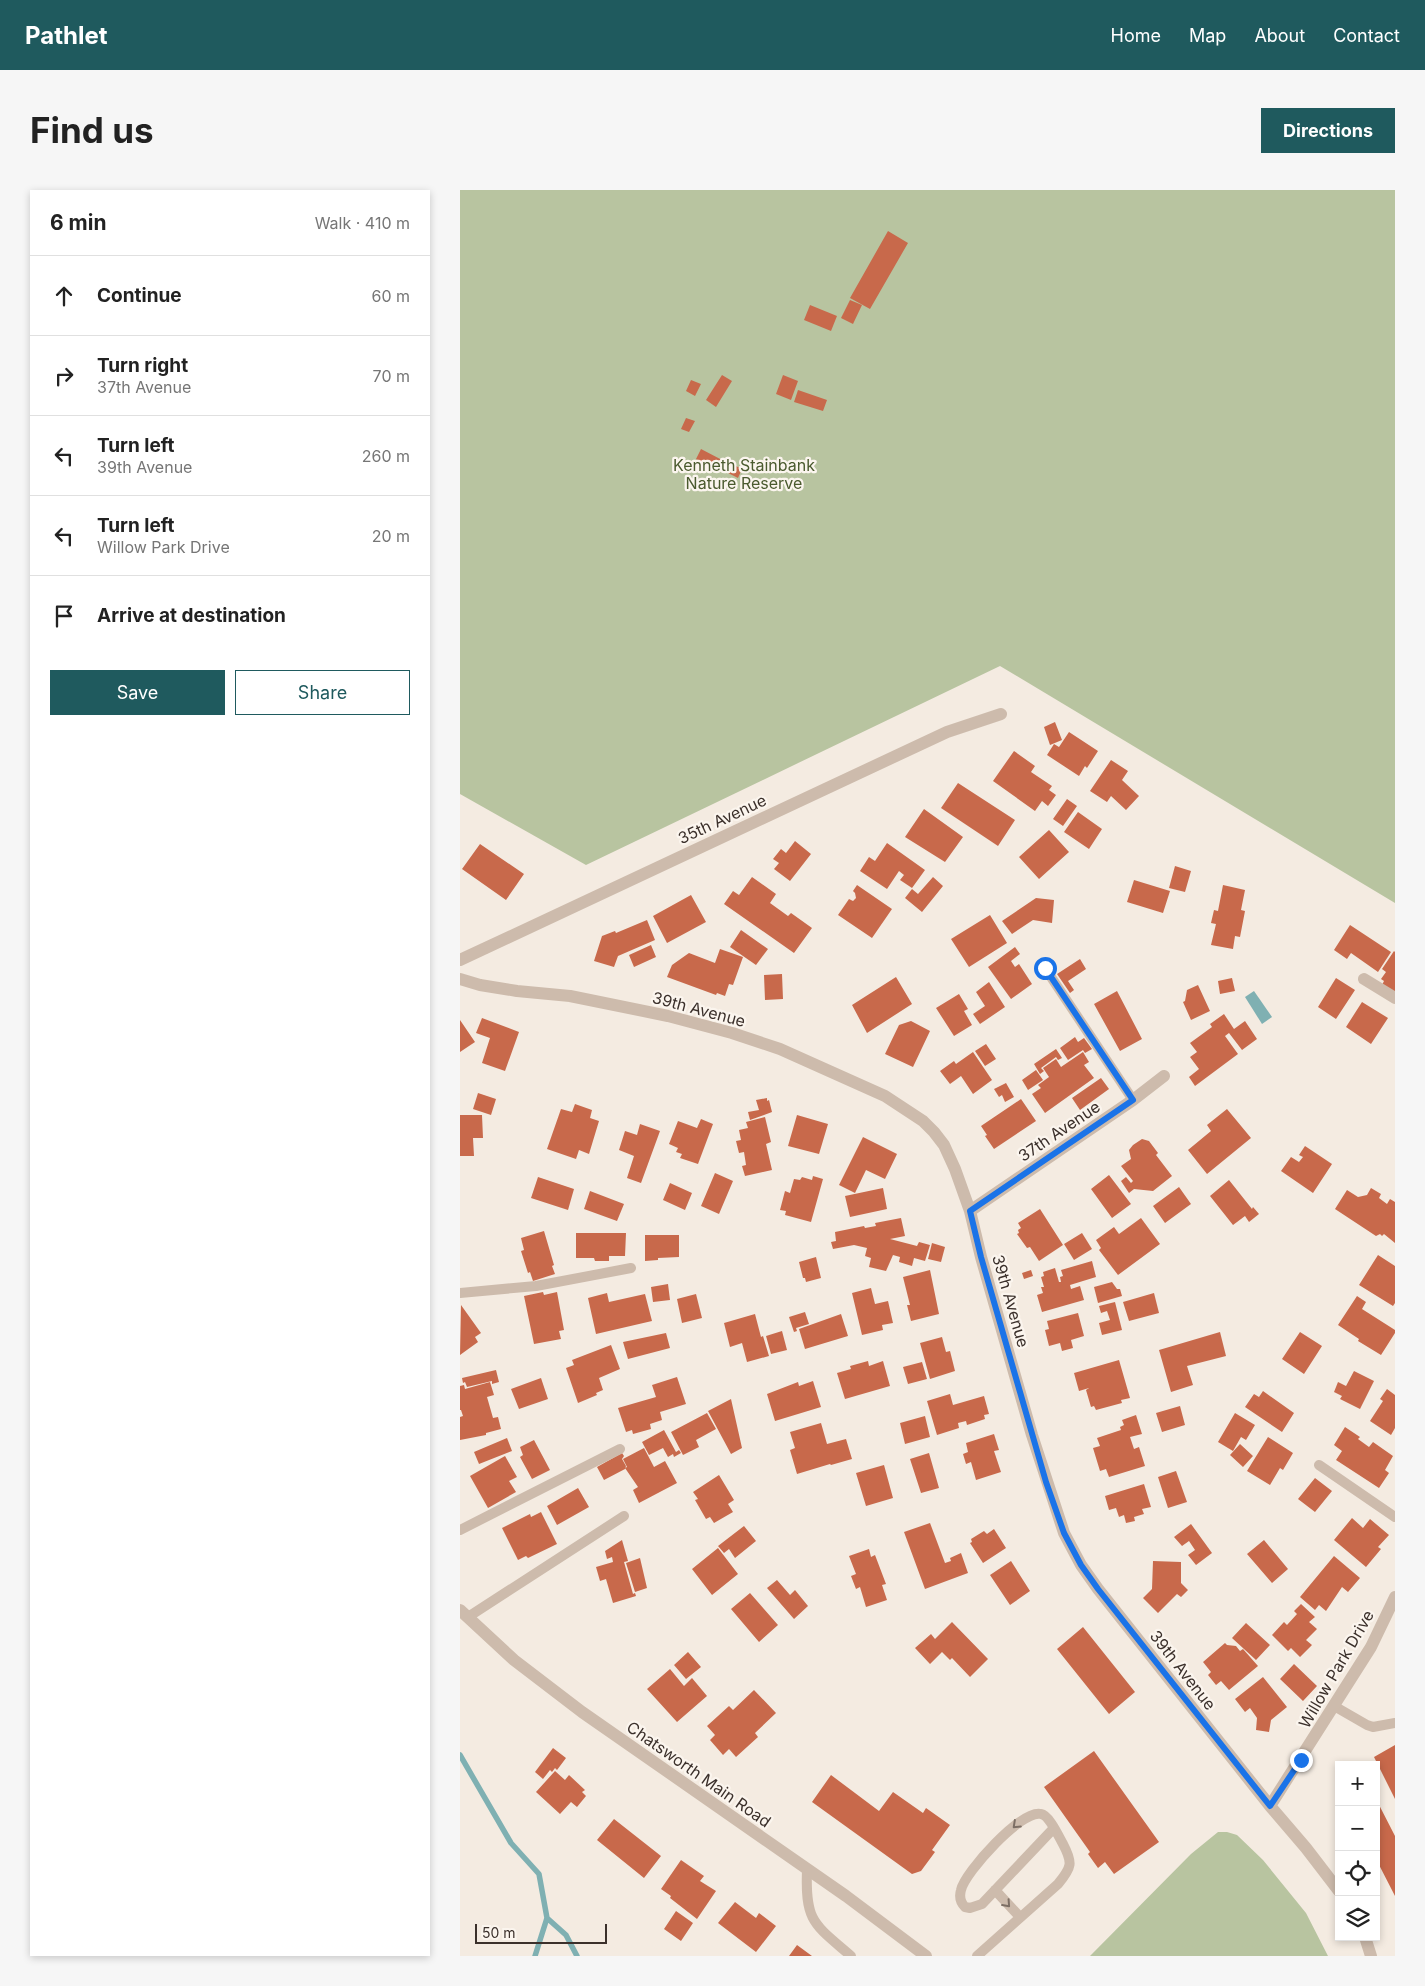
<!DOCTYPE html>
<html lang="en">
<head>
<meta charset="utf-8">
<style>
	body { margin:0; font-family:Inter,sans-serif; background:#f6f6f6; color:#222 }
	.controls { position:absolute; right:15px; bottom:15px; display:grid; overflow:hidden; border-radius:0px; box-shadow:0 2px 8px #0003 }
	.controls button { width:45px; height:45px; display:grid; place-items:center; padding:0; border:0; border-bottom:1px solid #e0e0e0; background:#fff; color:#222; font:25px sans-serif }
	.scale { position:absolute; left:15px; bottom:12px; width:132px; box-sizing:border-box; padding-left:5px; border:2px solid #3b302b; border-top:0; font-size:14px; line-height:18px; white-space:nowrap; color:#3b302b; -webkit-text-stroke:4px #fbf5ee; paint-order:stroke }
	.stop { position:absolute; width:15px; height:15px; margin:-11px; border:4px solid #1a73e8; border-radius:50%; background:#fff }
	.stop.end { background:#1a73e8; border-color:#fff; box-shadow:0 1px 5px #0008 }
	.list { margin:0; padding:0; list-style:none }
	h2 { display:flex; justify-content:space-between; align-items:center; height:65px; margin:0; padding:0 20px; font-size:21px }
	h2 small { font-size:16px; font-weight:400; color:#767676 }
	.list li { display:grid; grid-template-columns:32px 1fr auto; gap:15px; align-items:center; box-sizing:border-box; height:80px; padding:0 20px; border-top:1px solid #e0e0e0 }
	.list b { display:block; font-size:19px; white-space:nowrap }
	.list p { margin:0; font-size:16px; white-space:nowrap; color:#767676 }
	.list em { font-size:16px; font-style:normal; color:#767676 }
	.actions { display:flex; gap:10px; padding:15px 20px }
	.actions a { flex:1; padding:11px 0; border:1px solid #1f5a5e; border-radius:0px; text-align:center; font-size:18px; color:#1f5a5e }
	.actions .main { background:#1f5a5e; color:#fff }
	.icon { flex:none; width:28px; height:28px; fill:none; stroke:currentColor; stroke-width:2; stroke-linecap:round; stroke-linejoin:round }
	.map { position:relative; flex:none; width:935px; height:1766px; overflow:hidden; border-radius:0px }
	header { display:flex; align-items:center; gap:30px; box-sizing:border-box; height:70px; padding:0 25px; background:#1f5a5e; color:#fff }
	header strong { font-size:24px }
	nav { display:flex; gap:28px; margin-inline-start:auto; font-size:18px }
	.intro { display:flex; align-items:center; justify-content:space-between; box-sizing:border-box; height:120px; padding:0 30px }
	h1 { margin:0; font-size:35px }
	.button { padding:12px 22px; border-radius:0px; background:#1f5a5e; color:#fff; font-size:18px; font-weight:700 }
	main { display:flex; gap:30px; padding:0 30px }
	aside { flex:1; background:#fff; border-radius:0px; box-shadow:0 2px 8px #0003 }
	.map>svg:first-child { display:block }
</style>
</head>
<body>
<header>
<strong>Pathlet</strong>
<nav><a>Home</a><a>Map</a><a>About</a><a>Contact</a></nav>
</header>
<div class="intro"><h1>Find us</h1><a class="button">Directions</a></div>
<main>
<aside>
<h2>6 min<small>Walk · 410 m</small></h2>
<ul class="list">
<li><svg class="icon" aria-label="ahead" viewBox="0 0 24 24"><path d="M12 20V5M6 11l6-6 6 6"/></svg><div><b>Continue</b></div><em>60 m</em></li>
<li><svg class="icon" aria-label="right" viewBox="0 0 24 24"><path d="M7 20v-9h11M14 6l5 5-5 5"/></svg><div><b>Turn right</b><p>37th Avenue</p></div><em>70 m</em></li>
<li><svg class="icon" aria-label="left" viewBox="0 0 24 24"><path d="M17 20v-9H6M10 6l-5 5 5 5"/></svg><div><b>Turn left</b><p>39th Avenue</p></div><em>260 m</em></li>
<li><svg class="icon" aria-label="left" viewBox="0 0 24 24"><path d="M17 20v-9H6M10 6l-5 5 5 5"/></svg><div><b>Turn left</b><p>Willow Park Drive</p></div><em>20 m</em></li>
<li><svg class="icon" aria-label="arrive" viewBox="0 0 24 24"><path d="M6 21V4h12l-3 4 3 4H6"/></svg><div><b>Arrive at destination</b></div></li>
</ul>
<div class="actions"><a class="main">Save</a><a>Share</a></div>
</aside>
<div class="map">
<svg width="935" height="1766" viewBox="0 0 935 1766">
	<rect width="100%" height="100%" fill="#f4ebe1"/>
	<path fill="#b8c4a0" d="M0 0H935V713L540 476 126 675 0 604Z
		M758 1642H767L777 1645 803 1670 846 1723 868 1766H630L731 1664Z"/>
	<path fill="#7fb0b2" d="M794 801 812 827 802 834 785 807Z"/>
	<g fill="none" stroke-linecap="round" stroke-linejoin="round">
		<path stroke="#7fb0b2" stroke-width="5.5" d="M0 1565 51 1653 79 1684 87 1728 75 1766
			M87 1728 106 1745 117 1766"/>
	</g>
	<path fill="#c8694b" d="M428 41 448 53 410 119 390 108Z
		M390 110 402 115 393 134 381 128Z
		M350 115 377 126 371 141 344 130Z
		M262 185 272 191 256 217 246 210Z
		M323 185 338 191 331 210 316 204Z
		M231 190 241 194 235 206 226 201Z
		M338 200 367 210 363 221 334 212Z
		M226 228 235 231 229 242 221 239Z
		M241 259 264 271 258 281 236 269Z
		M270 273 282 279 278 288 266 282Z
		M595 532 602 550 590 555 584 537Z
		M609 542 638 561 627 578 625 576 619 586 587 565 594 554 599 557Z
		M554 561 575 576 571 582 592 596 589 600 596 605 588 616 582 611 575 621 533 591Z
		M651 570 668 581 662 590 679 606 666 620 651 606 647 612 630 601Z
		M498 593 555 630 538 656 481 618Z
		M607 609 617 616 603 636 593 629Z
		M464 619 503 647 485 672 445 647Z
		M618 622 642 639 629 659 604 642Z
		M589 640 609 662 579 689 559 667Z
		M335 651 351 664 330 691 314 679 319 673 313 669 321 659 326 663Z
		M427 653 465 680 452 698 440 690 444 685 439 681 427 699 400 681 409 667 415 671Z
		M20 654 64 684 46 710 2 679Z
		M715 676 731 681 725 702 709 698Z
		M292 687 316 704 310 713 328 726 331 723 352 738 334 763 264 714 273 701 279 705Z
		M473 687 483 696 462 722 445 708 452 699 458 704Z
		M674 690 710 701 703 723 667 712Z
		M397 695 432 719 412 748 378 725 389 709 393 711 396 708 395 703 393 701Z
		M763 695 785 700 781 720 785 721 780 747 775 746 773 759 751 755 756 734 751 733 754 720 758 721Z
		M231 705 246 732 207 753 193 726Z
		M576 708 594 710 592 733 573 730 552 744 542 731Z
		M530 725 547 753 509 777 491 749Z
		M187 730 195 750 158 766 154 777 134 771 142 746 155 741 156 743Z
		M890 735 931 762 918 782 891 763 887 769 874 760Z
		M281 740 308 759 296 775 270 757Z
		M191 755 196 767 174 777 169 765Z
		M555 757 560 764 551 771 555 777 559 774 572 794 551 809 528 777Z
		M260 759 283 767 273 795 269 794 265 806 257 803 256 805 207 787 212 775 229 763 255 773Z
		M934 761 935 762V803L922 795 924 791 921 789 926 782 922 779Z
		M620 769 626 779 608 791 614 800 610 803 597 784Z
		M322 784 323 809 305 810 304 785Z
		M436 787 452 814 407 843 392 815Z
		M772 788 775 801 760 804 758 791Z
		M876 788 895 800 876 829 858 817Z
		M529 792 545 817 520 834 513 824 525 816 516 802Z
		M738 795 750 821 731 830 723 812 725 811 727 800Z
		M657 801 682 849 660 861 634 814Z
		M499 804 508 819 504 821 512 835 494 846 476 818Z
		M902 812 928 828 911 854 886 837Z
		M764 824 774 839 785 831 797 849 782 860 769 843 765 846 778 864 735 896 729 887 739 879 730 867 737 862 730 853 752 837 750 834Z
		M22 828 59 842 45 881 22 873 30 848 16 843Z
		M0 830 15 852 0 862Z
		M451 831 470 841 453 877 425 864 439 835Z
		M615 847 618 852 624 848 632 859 625 863 623 860 608 870 600 858Z
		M526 854 536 869 525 876 515 861Z
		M596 859 602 868 598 870 596 867 581 878 584 881 580 884 574 874Z
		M513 862 532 890 513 904 501 886 490 894 480 881 494 871 496 874Z
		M623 862 629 872 624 875 634 888 585 923 572 904 581 898 578 895 589 887 583 878 596 869 601 877Z
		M576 880 583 890 568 900 562 890Z
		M641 888 649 899 620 920 612 908Z
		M546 893 554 907 545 912 542 905 539 907 534 899Z
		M18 903 36 909 31 925 13 919Z
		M307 908V911L309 910 312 922 290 930 288 922 299 920 296 910Z
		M561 909 576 931 534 959 525 946 527 945 521 936Z
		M115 914 132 920 130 928 139 931 129 964 119 960 116 969 87 959 101 919 112 922Z
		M767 919 791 948 747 984 728 960 751 941 747 935Z
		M0 925H22L23 948H13L14 966H0Z
		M337 925 368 934 359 964 328 956Z
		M305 927 311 952 306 954 312 980 285 986 282 976 286 975 284 962 279 963 276 951 281 950 279 940 288 938 286 932Z
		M241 929 253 934 238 974 220 968 222 964 216 962 218 958 209 954 218 931 237 938Z
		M180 934 200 941 181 993 167 988 174 966 159 960 165 941 177 945Z
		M403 947 437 964 425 989 406 980 395 1003 379 995Z
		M682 949 689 951 698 963 696 965 712 986 693 1001 674 999 669 1003 661 991 666 987 671 993 673 991 661 976 671 969 669 960 673 955Z
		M845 956 872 974 853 1003 821 981 831 967 839 972 843 967 839 965Z
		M255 983 273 991 259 1024 241 1016Z
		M649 985 671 1014 652 1028 631 999Z
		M353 986 363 989 351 1032 325 1025 326 1021 320 1020 325 1001 330 1003 334 989 340 990 342 987 352 990Z
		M78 987 114 999 108 1020 71 1008Z
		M769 990 792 1019 793 1017 799 1024 789 1032 785 1026 773 1035 750 1006Z
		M210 993 232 1003 225 1020 203 1010Z
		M719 997 731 1014 705 1033 693 1016Z
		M423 998 427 1019 390 1027 385 1006Z
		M911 998 921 1004 919 1008 927 1014 930 1009 935 1012V1053L924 1044 922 1046 920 1044 916 1046 875 1019 887 1000 898 1007 907 1005Z
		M130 1001 164 1014 157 1031 124 1019Z
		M580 1019 603 1055 579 1071 570 1057 567 1058 557 1044 559 1043 558 1040 561 1038 558 1033Z
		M441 1028 445 1046 430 1049 457 1056 459 1052 470 1055 465 1071 454 1068 452 1076 439 1072 440 1067 433 1065 426 1081 409 1077 411 1068 405 1066 407 1058 394 1055 373 1059 371 1052 376 1051 375 1042 404 1036 405 1038 416 1036 415 1033Z
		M681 1028 700 1054 658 1085 639 1060 641 1058 636 1050 654 1037 659 1044Z
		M84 1041 94 1075 92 1076 95 1084 73 1091 70 1082 68 1083 61 1061 64 1060 61 1048Z
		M116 1043H166L165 1066H149V1071H135L134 1068H116Z
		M622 1043 632 1059 614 1070 604 1054Z
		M185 1045H219V1067L198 1068V1070L185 1071Z
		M472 1053 485 1057 481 1072 468 1069Z
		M918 1065 935 1076V1113L933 1116 899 1095Z
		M356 1067 361 1088 346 1092 345 1088H343L339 1072Z
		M632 1071 636 1087 610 1095 611 1099 620 1096 624 1110 582 1122 577 1105 583 1103 581 1097H584L581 1087 584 1086 583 1082 595 1078 599 1092H601L600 1087 603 1086 601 1080Z
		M470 1080 479 1124 451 1131 447 1115H450L443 1087Z
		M571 1080 573 1086 564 1089 562 1083Z
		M652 1092 657 1099H660L662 1106 638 1113 634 1097Z
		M208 1094 210 1110 193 1112 191 1097Z
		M411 1098 415 1114 428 1111 433 1133 422 1135 423 1140 402 1145 392 1103Z
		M83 1102 84 1105 97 1102 104 1140 99 1141 101 1149 74 1154 64 1106Z
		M147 1103 149 1112 185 1104 192 1131 136 1144 128 1108Z
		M694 1103 699 1123 669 1131 663 1112Z
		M236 1104 242 1128 222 1133 217 1109Z
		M897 1106 906 1112 902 1119 935 1140V1143L921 1165 898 1151 899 1149 878 1135Z
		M655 1112 662 1140 642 1145 639 1133 650 1130 647 1121 641 1123 639 1116Z
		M1 1115 21 1143 15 1147 18 1152 0 1165Z
		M345 1122 349 1134 336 1138 337 1141 334 1142 329 1127Z
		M618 1123 624 1146 611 1150 613 1158 602 1161 600 1153 589 1156 585 1140 589 1139 587 1131Z
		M295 1124 301 1147 303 1146 309 1166 287 1172 282 1153 270 1157 264 1133Z
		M381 1124 388 1146 345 1159 339 1139Z
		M322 1141 327 1160 311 1164 306 1146Z
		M760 1142 766 1166 727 1176 733 1195 711 1202 699 1160Z
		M840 1142 862 1156 844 1184 822 1169Z
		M206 1143 210 1158 168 1169 163 1152Z
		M482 1147 486 1162 490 1161 495 1181 470 1189 460 1153Z
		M151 1155 160 1179 139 1188 143 1200 136 1203 137 1205 118 1213 106 1178 114 1175 112 1170Z
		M659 1170 670 1208 661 1210 662 1213 636 1220 634 1216 631 1217 626 1200 629 1198 619 1201 614 1183Z
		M408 1171 409 1176 423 1171 430 1196 385 1209 377 1183 391 1179 390 1176Z
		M462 1172 467 1189 448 1194 443 1177Z
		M36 1180 39 1192 32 1194V1191L7 1197 5 1192 3 1193 2 1188Z
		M894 1181 914 1191 900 1219 880 1209 882 1206 874 1202 878 1192 886 1196Z
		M217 1187 226 1214 200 1222 202 1230 190 1234 191 1239 173 1244 172 1240 166 1242 158 1218 196 1207 192 1195Z
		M81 1188 88 1209 59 1219 51 1199Z
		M353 1191 361 1217 315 1231 307 1204 338 1192 339 1196Z
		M30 1192 34 1205 27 1207 33 1228 38 1227 41 1239 26 1243V1245L0 1250V1227L3 1226 1 1220H0V1196L4 1195 5 1199Z
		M927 1199 935 1205V1238L931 1245 910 1231 923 1211 920 1209Z
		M803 1201 834 1223 822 1242 785 1217 794 1204 799 1207Z
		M490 1204 493 1215 524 1206 529 1224 524 1225 525 1229 507 1235 506 1231 498 1233 499 1238 477 1245 467 1211Z
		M271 1209 282 1258 271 1264 248 1221Z
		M720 1216 725 1235 702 1242 696 1223Z
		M247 1223 256 1239 236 1250 239 1257 223 1265 211 1242Z
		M775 1223 795 1235 786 1250 781 1247 773 1261 758 1252Z
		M676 1225 682 1244 670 1247 674 1259 679 1257 685 1276 649 1287 646 1279 640 1281 633 1258 640 1256 637 1248 661 1240 660 1237 664 1235 662 1230Z
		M465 1226 470 1247 445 1254 440 1233Z
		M361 1233 367 1254 386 1249 392 1269 371 1275 370 1274 337 1284 330 1260 335 1258 330 1242Z
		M885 1237 900 1247 898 1249 909 1257 913 1252 933 1266 925 1280 929 1283 919 1298 876 1270 882 1261 874 1255Z
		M204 1240 216 1262 219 1260 221 1263 214 1267 213 1264 208 1267 203 1258 189 1265 182 1252Z
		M534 1244 539 1260 534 1261 541 1282 516 1290 511 1272 506 1274 503 1264 508 1262 506 1253Z
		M808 1247 833 1263 823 1280 820 1278 810 1295 787 1281Z
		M47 1248 52 1261 19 1274 14 1262Z
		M74 1250 90 1280 72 1289 60 1267 63 1265 60 1257Z
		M780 1254 793 1266 783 1277 770 1265Z
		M184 1258 194 1277 205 1271 217 1293 179 1313 173 1300 178 1297 165 1278 167 1277 163 1269Z
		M162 1263 164 1266 162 1269 166 1276 165 1279 144 1290 137 1277Z
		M469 1263 479 1298 461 1303 450 1269Z
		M45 1266 57 1287 49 1291 56 1302 28 1318 10 1286Z
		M424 1275 433 1308 406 1316 396 1283Z
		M716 1281 727 1312 708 1318 698 1287Z
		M259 1285 274 1310 268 1314 273 1322 254 1333 250 1327 246 1329 235 1310 238 1309 233 1302Z
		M855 1288 872 1301 855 1322 838 1309Z
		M684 1294 691 1317 682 1319 684 1324 674 1327 675 1331 666 1333 664 1325 659 1327 656 1318 649 1320 645 1306Z
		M118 1298 129 1317 97 1335 87 1316Z
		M81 1322 97 1354 68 1368 66 1366 58 1370 42 1338 70 1324 71 1327Z
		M892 1328 903 1338 910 1329 929 1345 918 1357 921 1359 906 1377 874 1350Z
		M470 1333 485 1373 491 1371 490 1368 501 1363 508 1383 465 1399 444 1342Z
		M731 1334 752 1363 736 1375 728 1365 735 1360 729 1351 722 1356 714 1347Z
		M284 1336 296 1351 275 1368 269 1359 264 1363 258 1356Z
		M534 1339 546 1358 523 1373 510 1353 512 1352 511 1349 524 1341 527 1344Z
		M162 1350 168 1371 164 1372 173 1404 175 1403 176 1406 153 1413 146 1389 140 1391 136 1377 153 1372 152 1367 147 1369 145 1361Z
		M804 1350 828 1379 812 1393 787 1364Z
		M258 1358 278 1384 252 1405 232 1379Z
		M409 1359 411 1367 415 1365 426 1394 422 1395 427 1410 406 1417 400 1397 396 1399 391 1386 396 1384 389 1366Z
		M874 1366 900 1388 888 1402 882 1397 866 1421 859 1415 855 1420 840 1407Z
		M180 1368 187 1398 175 1402 166 1373Z
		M551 1371 570 1401 550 1415 530 1385Z
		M693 1371 721 1372V1393L728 1400 721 1407 717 1404 698 1423 683 1408 692 1399Z
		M317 1390 330 1405 335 1400 348 1416 334 1429 307 1398Z
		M290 1403 318 1435 299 1452 271 1419Z
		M841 1414 855 1427 849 1432 857 1439 846 1450 852 1455 840 1467 831 1458 828 1461 812 1445 824 1432 827 1435 837 1424 834 1421Z
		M492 1432 528 1469 510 1487 492 1468 490 1470 482 1462 470 1474 455 1458 471 1444 475 1449Z
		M786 1433 810 1455 796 1470 772 1448Z
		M623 1437 675 1502 649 1524 597 1459Z
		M765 1453 767 1455 776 1456 780 1461 783 1459 798 1476 769 1500 761 1491 756 1495 748 1485 751 1482 743 1472Z
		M228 1462 241 1477 226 1489 214 1475Z
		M834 1474 857 1496 843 1511 820 1489Z
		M210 1479 224 1496 232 1488 247 1506 217 1532 187 1499Z
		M803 1487 827 1517 811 1530 809 1542 796 1540 797 1528 790 1518 785 1522 775 1509Z
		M294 1500 316 1523 295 1543 298 1547 276 1567 269 1559 263 1565 250 1550 255 1545 247 1536 269 1516 273 1520Z
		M935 1555V1609L914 1567Z
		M93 1558 106 1568 97 1580 95 1578 92 1582 90 1580 83 1589 75 1582Z
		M634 1561 699 1652 654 1684 645 1672 638 1678 628 1664 630 1662 584 1597Z
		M95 1581 105 1590 109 1585 125 1600 122 1602 126 1606 117 1617 111 1612 100 1624 76 1602Z
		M371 1585 419 1621 433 1602 463 1623 466 1618 490 1635 472 1660 475 1662 461 1681 452 1684 352 1612Z
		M916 1609 935 1646V1706L916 1669Z
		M154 1629 201 1666 184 1688 137 1650Z
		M221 1670 244 1686 240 1691 256 1701 237 1729 210 1708 211 1706 201 1699Z
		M275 1712 296 1728 299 1723 316 1736 296 1762 258 1733Z
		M216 1721 233 1733 221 1751 204 1739Z
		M337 1755 352 1766H329Z"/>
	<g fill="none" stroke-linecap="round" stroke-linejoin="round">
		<path stroke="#cdbbac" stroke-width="10" d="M585 778 673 910
			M0 1103 76 1096 171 1078
			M859 1275 935 1327
			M0 1340 160 1259
			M8 1427 164 1326
			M874 1516 907 1535 913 1537 935 1533
			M347 1680C345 1732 354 1734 391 1766
			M535 1700 560 1727
			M517 1766 598 1694C612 1677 613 1673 603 1654 599 1647 589 1625 581 1624 562 1619 505 1682 501 1700 499 1707 501 1713 505 1717L510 1718 522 1714 594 1638"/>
		<path stroke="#cdbbac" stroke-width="12" d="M0 770 487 542 541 524
			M0 789 20 795 57 801 110 806 208 826 272 843 320 859 425 906 463 931 474 942 484 955 495 979 510 1021 521 1067 572 1245 604 1343 621 1375 638 1399 810 1616 846 1658 879 1701
			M904 789 935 808
			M510 1021 673 910 704 886
			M810 1616 911 1457 935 1407
			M905 1747 911 1766"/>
		<path stroke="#cdbbac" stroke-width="12" d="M0 1420 54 1470 122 1522 386 1706 466 1766"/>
	</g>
	<defs><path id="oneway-chevron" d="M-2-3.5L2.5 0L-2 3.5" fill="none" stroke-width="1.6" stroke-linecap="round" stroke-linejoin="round" transform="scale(1.25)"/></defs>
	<g stroke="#7d6f65">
		<use href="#oneway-chevron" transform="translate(556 1635) rotate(137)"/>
		<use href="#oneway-chevron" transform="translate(547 1714) rotate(48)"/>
	</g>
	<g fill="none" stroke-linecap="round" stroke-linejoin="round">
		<path stroke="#1a73e8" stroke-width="6" d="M585 778 673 910 510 1021 521 1067 586 1292 604 1343 621 1375 638 1399 810 1616 841 1570"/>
	</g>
	<g text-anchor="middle" stroke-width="4.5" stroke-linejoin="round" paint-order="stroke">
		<g font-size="16" fill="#4a5a2e" stroke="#fbf5ee">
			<text x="284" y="281">Kenneth Stainbank<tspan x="284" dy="18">Nature Reserve</tspan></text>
		</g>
		<g font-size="16" fill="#3b302b" stroke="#fbf5ee">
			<text transform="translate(262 629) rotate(-25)" y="6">35th Avenue</text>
			<text transform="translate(239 819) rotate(15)" y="6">39th Avenue</text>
			<text transform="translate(599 941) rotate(-34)" y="6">37th Avenue</text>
			<text transform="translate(551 1111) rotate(74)" y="6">39th Avenue</text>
			<text transform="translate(876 1479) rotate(-60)" y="6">Willow Park Drive</text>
			<text transform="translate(723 1480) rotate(52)" y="6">39th Avenue</text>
			<text transform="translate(239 1584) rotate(35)" y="6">Chatsworth Main Road</text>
		</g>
	</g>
</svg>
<div class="controls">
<button>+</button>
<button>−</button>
<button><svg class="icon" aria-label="locate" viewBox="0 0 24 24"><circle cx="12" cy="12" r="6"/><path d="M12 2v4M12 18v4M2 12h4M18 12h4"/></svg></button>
<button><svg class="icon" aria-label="layers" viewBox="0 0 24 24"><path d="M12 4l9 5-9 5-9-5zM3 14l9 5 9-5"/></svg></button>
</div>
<div class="scale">50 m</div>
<div class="stop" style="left:585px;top:778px"></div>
<div class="stop end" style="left:841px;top:1570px"></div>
</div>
</main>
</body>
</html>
